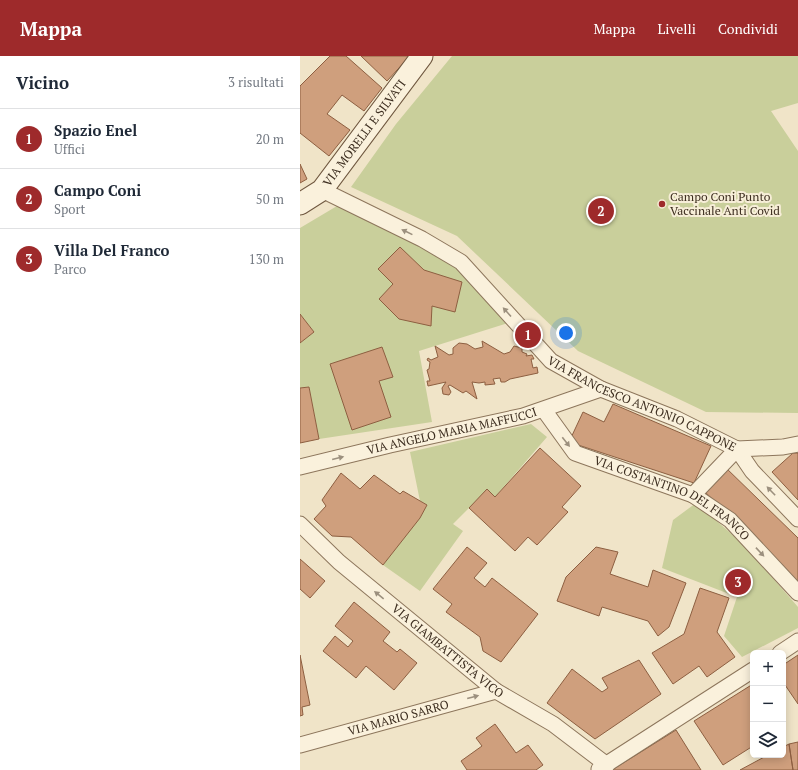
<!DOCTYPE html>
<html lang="it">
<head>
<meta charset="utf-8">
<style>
	body { margin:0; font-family:"PT Serif",serif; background:#f6f6f7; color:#1f2937 }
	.controls { position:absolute; right:12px; bottom:12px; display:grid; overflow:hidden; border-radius:6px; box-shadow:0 2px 10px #0003 }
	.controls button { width:36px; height:36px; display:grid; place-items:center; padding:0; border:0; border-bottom:1px solid #e0e1e3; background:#fff; color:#1f2937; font:20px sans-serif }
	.you { position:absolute; left:266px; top:277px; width:14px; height:14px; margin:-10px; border:3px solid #fff; border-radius:50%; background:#1a73e8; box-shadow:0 0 0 6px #1a73e833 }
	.badge { display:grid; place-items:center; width:26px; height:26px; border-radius:50%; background:#9e2a2b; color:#fff; font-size:13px; font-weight:700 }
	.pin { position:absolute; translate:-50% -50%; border:2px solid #fff; box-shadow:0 1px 4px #0006 }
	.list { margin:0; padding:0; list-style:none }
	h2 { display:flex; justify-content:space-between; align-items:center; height:52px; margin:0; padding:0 16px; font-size:17px }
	h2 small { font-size:13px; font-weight:400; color:#747a83 }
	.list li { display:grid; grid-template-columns:26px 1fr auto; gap:12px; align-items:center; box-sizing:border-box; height:60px; padding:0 16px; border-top:1px solid #e0e1e3 }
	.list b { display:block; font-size:15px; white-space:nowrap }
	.list p { margin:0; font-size:13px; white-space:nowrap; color:#747a83 }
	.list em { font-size:13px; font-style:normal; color:#747a83 }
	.icon { flex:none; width:22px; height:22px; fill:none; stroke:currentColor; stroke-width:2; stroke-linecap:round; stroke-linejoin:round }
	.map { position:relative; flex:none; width:498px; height:714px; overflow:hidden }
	header { display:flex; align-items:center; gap:24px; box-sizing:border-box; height:56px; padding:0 20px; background:#9e2a2b; color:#fff }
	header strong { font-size:19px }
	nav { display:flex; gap:22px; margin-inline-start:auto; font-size:14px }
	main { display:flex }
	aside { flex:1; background:#fff }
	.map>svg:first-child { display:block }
</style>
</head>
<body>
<header>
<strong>Mappa</strong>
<nav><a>Mappa</a><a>Livelli</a><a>Condividi</a></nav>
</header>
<main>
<aside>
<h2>Vicino<small>3 risultati</small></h2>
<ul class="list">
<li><span class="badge">1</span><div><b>Spazio Enel</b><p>Uffici</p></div><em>20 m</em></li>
<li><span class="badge">2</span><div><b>Campo Coni</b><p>Sport</p></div><em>50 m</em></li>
<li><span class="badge">3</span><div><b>Villa Del Franco</b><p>Parco</p></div><em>130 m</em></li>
</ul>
</aside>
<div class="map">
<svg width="498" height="714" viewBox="0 0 498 714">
	<rect width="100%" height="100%" fill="#f0e4c8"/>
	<path fill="#c9cf9b" d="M152 0H498V47L471 55 498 95V357L406 356 278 295 157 180 51 131 96 68Z
		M37 150 87 171 160 210 208 267 119 295 132 366 19 383 9 331 0 332V287L14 276 0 258V172Z
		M231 368 247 381 195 441 187 434 153 468 163 475 120 535 83 509 127 449 120 445 110 396Z
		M396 447 442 487 498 551V572L442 601 424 580 437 541 362 512 373 464Z"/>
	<path fill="#cf9f7d" stroke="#8d5f41" d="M30 0H46L82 32 64 55 42 39 27 58 50 74 29 100 0 77V30Z
		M61 0H110L87 25Z
		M0 108 7 123 0 127Z
		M100 191 124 214 162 226 155 256 132 250 131 270 99 263 79 243 93 228 78 213Z
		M0 258 14 276 0 287Z
		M182 285 204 298 210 296 214 290 222 292V296L227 298 226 300 232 299 234 303H231L233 312 237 311 238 317 210 323 205 326H201L200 322 193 323 195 328 185 329V326L179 327 172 326 177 343 166 335 163 337 150 329 148 330 151 336 149 339 143 338 142 332 146 326 128 330 127 325H130L127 314 129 313 130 306 127 304 128 302 131 304 138 301 135 290 149 299 153 298V292L159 287 167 288 175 293 183 291Z
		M82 291 93 321 79 325 91 361 52 374 30 308Z
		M9 331 19 383 0 387V332Z
		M313 348 411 390 394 427 269 386 283 356 304 366Z
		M240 392 281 430 262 451 268 456 237 489 228 481 215 495 169 452 187 433 195 441Z
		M493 397H498V444L472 416Z
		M424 410 498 482V526L402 433Z
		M41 417 60 433 74 419 100 438 103 435 127 449 120 462 83 509 51 481 32 480 14 463 26 450 22 444Z
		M167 491 187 507 174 522 185 531 192 522 238 558 201 606 183 595 180 581 146 556 152 548 133 533Z
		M296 491 318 496 310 518 348 531 353 514 386 527 369 571 358 580 348 565 302 551 299 560 257 545 266 521Z
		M0 503 25 525 10 542 0 533Z
		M400 532 429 542 417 576 435 601 407 621 399 610 373 628 352 597 384 578Z
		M54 546 90 576 83 585 97 596 100 593 117 607 94 634 66 610 56 622 23 595 35 580 48 591 53 585 35 570Z
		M0 599 10 649 2 651 3 659 0 660Z
		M498 599V648L483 626V609Z
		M339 604 361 638 295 683 247 647 272 613 302 636 308 632 302 622Z
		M453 628V690L423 709 394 665Z
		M195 668 216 697 228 689 243 709 236 714H167L161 705 182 690 176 682Z
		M376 674 401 714H312Z
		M498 686V714H493L489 688Z
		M489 688 493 714H440L468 699H483V691Z"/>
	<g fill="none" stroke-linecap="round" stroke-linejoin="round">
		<defs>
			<g id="minor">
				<path id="s1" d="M22 134 122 183 161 206 251 305 301 333 377 363 437 393 452 415 498 463"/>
				<path id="s2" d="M244 354 275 397 393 439 430 464 498 537"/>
				<path d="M437 393 483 391 498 388"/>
				<path id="s3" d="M0 411 90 389 223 360 301 333"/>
				<path d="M393 439 437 393"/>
				<path id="s4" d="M0 468 39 506 196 635 253 668 307 709"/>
				<path d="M480 597 498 585"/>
				<path id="s5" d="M0 689 196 635"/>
				<path d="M299 713 453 614"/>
			</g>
			<g id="secondary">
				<path id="s6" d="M0 148 22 134 122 0"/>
			</g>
		</defs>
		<use href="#minor" stroke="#8d765c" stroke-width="17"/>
		<use href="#secondary" stroke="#6f573f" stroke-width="23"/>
		<use href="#minor" stroke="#faf1dc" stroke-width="15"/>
		<use href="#secondary" stroke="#faf1dc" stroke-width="21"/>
	</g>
	<defs><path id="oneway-solid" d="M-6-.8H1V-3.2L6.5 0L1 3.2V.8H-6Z"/></defs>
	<g fill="#9c907e">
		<use href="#oneway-solid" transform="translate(107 176) rotate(-154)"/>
		<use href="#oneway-solid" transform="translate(207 256) rotate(-132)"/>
		<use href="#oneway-solid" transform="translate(266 386) rotate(52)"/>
		<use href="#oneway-solid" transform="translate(38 402) rotate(-14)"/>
		<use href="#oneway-solid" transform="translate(471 435) rotate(-134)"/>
		<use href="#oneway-solid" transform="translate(460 496) rotate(47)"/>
		<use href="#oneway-solid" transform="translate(79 539) rotate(-141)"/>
		<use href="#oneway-solid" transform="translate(173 641) rotate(-15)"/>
	</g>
	<circle fill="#9e2a2b" stroke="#f7eed8" stroke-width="1.5" cx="362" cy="148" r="4"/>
	<g text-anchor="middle" stroke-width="4" stroke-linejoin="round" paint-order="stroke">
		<g font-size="12" fill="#3d2e20" stroke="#f7eed8">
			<text dy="4" stroke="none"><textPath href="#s6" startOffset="97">VIA MORELLI E SILVATI</textPath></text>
			<text dy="4" stroke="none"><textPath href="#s1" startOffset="391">VIA FRANCESCO ANTONIO CAPPONE</textPath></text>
			<text dy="4" stroke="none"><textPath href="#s3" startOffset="156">VIA ANGELO MARIA MAFFUCCI</textPath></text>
			<text dy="4" stroke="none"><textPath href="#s2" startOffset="161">VIA COSTANTINO DEL FRANCO</textPath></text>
			<text dy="4" stroke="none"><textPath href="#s4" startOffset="195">VIA GIAMBATTISTA VICO</textPath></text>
			<text dy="4" stroke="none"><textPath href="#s5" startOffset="102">VIA MARIO SARRO</textPath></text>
		</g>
		<g font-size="12" fill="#3d2e20" stroke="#f7eed8" text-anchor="start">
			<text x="370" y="145">Campo Coni Punto<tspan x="370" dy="14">Vaccinale Anti Covid</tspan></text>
		</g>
	</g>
</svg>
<div class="controls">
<button>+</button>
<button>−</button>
<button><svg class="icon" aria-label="layers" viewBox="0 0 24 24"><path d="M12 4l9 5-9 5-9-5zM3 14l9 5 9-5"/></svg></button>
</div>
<div class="you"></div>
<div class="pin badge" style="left:228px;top:279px">1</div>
<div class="pin badge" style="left:301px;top:155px">2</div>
<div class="pin badge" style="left:438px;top:526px">3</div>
</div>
</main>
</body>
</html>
